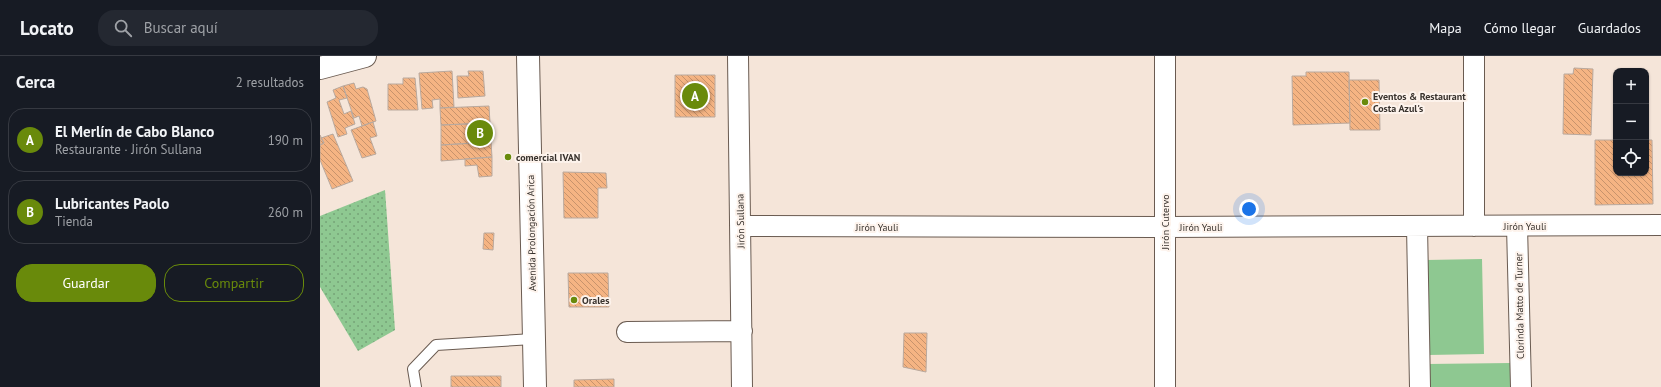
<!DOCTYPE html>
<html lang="es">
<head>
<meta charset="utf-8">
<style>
	body { margin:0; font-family:"PT Sans",sans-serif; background:#242831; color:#f1f3f6 }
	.controls { position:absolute; right:12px; top:12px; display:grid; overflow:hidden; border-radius:8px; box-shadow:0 1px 3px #0004 }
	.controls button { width:36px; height:36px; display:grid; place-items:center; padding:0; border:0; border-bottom:1px solid #363941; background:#171b24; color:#f1f3f6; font:20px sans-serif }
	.you { position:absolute; left:929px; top:153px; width:14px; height:14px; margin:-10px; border:3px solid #fff; border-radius:50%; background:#1a73e8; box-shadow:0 0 0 6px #1a73e833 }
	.badge { display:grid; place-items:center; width:26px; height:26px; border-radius:50%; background:#698a0b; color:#fff; font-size:13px; font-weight:700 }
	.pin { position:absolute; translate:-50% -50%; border:2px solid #fff; box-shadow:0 1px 4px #0006 }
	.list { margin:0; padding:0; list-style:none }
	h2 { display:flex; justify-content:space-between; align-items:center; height:52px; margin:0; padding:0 16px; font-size:17px }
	h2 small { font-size:13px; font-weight:400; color:#9ea1a6 }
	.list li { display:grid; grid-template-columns:26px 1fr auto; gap:12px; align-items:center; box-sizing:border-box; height:64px; margin:0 8px 8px; padding:0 8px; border:1px solid #363941; border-radius:16px }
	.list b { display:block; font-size:15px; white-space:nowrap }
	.list p { margin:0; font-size:13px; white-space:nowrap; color:#9ea1a6 }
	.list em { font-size:13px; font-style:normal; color:#9ea1a6 }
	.actions { display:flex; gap:8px; padding:12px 16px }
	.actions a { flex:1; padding:9px 0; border:1px solid #698a0b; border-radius:16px; text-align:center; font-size:14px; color:#698a0b }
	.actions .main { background:#698a0b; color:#fff }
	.icon { flex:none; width:22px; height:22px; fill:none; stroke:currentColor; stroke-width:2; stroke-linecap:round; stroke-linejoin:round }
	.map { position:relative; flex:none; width:1341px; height:331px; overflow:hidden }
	header { display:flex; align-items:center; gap:24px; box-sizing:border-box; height:56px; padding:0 20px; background:#171b24; border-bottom:1px solid #363941 }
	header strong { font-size:19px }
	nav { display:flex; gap:22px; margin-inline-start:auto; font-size:14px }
	.search { width:280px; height:36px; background:#242831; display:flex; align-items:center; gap:10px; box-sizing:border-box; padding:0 14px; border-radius:16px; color:#9ea1a6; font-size:15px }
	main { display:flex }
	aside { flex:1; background:#171b24 }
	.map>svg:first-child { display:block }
</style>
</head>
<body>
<header>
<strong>Locato</strong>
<div class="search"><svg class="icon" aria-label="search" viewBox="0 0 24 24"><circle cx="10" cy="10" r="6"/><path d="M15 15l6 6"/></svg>Buscar aquí</div>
<nav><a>Mapa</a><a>Cómo llegar</a><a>Guardados</a></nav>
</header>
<main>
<aside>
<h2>Cerca<small>2 resultados</small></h2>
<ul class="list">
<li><span class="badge">A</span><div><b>El Merlín de Cabo Blanco</b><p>Restaurante · Jirón Sullana</p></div><em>190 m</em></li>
<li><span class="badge">B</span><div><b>Lubricantes Paolo</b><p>Tienda</p></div><em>260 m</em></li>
</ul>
<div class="actions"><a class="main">Guardar</a><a>Compartir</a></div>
</aside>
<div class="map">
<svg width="1341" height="331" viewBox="0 0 1341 331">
	<defs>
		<pattern id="park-dots" width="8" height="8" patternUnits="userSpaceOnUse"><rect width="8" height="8" fill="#8ec891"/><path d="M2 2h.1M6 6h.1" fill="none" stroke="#75a377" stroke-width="1.8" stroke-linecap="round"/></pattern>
		<pattern id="building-back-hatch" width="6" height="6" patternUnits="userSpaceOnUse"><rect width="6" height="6" fill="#f5b483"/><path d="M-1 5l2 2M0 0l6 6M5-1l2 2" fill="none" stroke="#c7936c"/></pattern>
	</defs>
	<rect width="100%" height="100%" fill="#f5e5d9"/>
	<path fill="#8ec891" d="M1162 203 1164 298 1108 299 1106 204Z
		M1191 307V331H1108L1107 308Z"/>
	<path fill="url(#park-dots)" d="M65 134 75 274 38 295 0 231V160Z"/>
	<path fill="url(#building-back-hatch)" stroke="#b9a99e" d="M1254 12 1273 13 1271 79 1243 78 1244 18H1253Z
		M132 15 134 51 120 52V43L112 44 113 52 102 53 99 17Z
		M148 15H163L165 40 138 42 137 20H149Z
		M986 16H1029L1030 67 973 69 972 20H986Z
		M355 19H395V61H355Z
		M83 22H95L98 54H68V28H83Z
		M1029 24H1059L1060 74H1030Z
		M34 27 36 33 43 31 47 33 56 65 42 70 39 60 34 62 23 30Z
		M23 30 27 42 19 44 24 58 31 55 35 68 25 72 27 78 18 81 7 46 16 42 13 34Z
		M169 50 170 67 121 69 120 52Z
		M53 66 57 80 50 82 56 98 42 102 31 74Z
		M170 67 171 86 121 89V69Z
		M13 78 33 125 12 133 0 104V89L4 87 1 82Z
		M0 79 4 87 0 89Z
		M1275 84H1296V117H1326V84H1332L1333 148 1275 149Z
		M171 86 172 101 121 105V89Z
		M172 101V120L159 121 157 109 145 110V103Z
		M243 116 286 117 287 132H278V162H244Z
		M164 177H174L173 194 163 193Z
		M248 217H288L289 251H249Z
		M584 277H607L606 316 583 311Z
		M131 320H181V331H131Z
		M294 323V331H254V324Z"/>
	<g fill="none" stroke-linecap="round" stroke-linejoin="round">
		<defs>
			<path id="lane" d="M96 331 93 313 116 289 213 283"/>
			<path id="street" d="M418 0 422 331
				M420 170 845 171 1341 169
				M1097 170 1100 331
				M1154 170V0
				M1197 170 1201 331
				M307 276 422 275
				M845 331V0"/>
			<path id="secondary" d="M208 0 215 331
				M0 12 45 0"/>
		</defs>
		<use href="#lane" stroke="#6a5b51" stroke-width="12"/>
		<use href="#street" stroke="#6a5b51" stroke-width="22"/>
		<use href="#secondary" stroke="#6a5b51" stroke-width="24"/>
		<use href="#lane" stroke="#fff" stroke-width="10"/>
		<use href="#street" stroke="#fff" stroke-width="20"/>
		<use href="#secondary" stroke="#fff" stroke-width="22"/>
	</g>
	<g fill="#698a0b" stroke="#fdf3ec" stroke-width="1.5">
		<circle cx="1045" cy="46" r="4"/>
		<circle cx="188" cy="101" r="4"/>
		<circle cx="254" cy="244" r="4"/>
	</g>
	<g text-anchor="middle" stroke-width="4" stroke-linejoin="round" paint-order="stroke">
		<g font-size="10" font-weight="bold" fill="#38322d" stroke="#fdf3ec" text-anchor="start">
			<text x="1053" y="44">Eventos &amp; Restaurant<tspan x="1053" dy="12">Costa Azul's</tspan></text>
			<text x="196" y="105">comercial IVAN</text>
			<text x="262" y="248">Orales</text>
		</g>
		<g font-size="10" fill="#38322d" stroke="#fdf3ec">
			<text transform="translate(420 165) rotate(-91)" y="4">Jirón Sullana</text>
			<text transform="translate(845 166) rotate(-90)" y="4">Jirón Cutervo</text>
			<text x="1205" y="174">Jirón Yauli</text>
			<text x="557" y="175">Jirón Yauli</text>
			<text x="881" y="175">Jirón Yauli</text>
			<text transform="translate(211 177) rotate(-91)" y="4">Avenida Prolongación Arica</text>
			<text transform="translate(1199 250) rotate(-91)" y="4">Clorinda Matto de Turner</text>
		</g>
	</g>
</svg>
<div class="controls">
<button>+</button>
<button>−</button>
<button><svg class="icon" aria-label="locate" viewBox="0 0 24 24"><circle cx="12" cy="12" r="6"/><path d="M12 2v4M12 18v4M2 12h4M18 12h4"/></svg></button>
</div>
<div class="you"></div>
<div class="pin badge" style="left:375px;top:40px">A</div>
<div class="pin badge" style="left:160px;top:77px">B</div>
</div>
</main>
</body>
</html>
